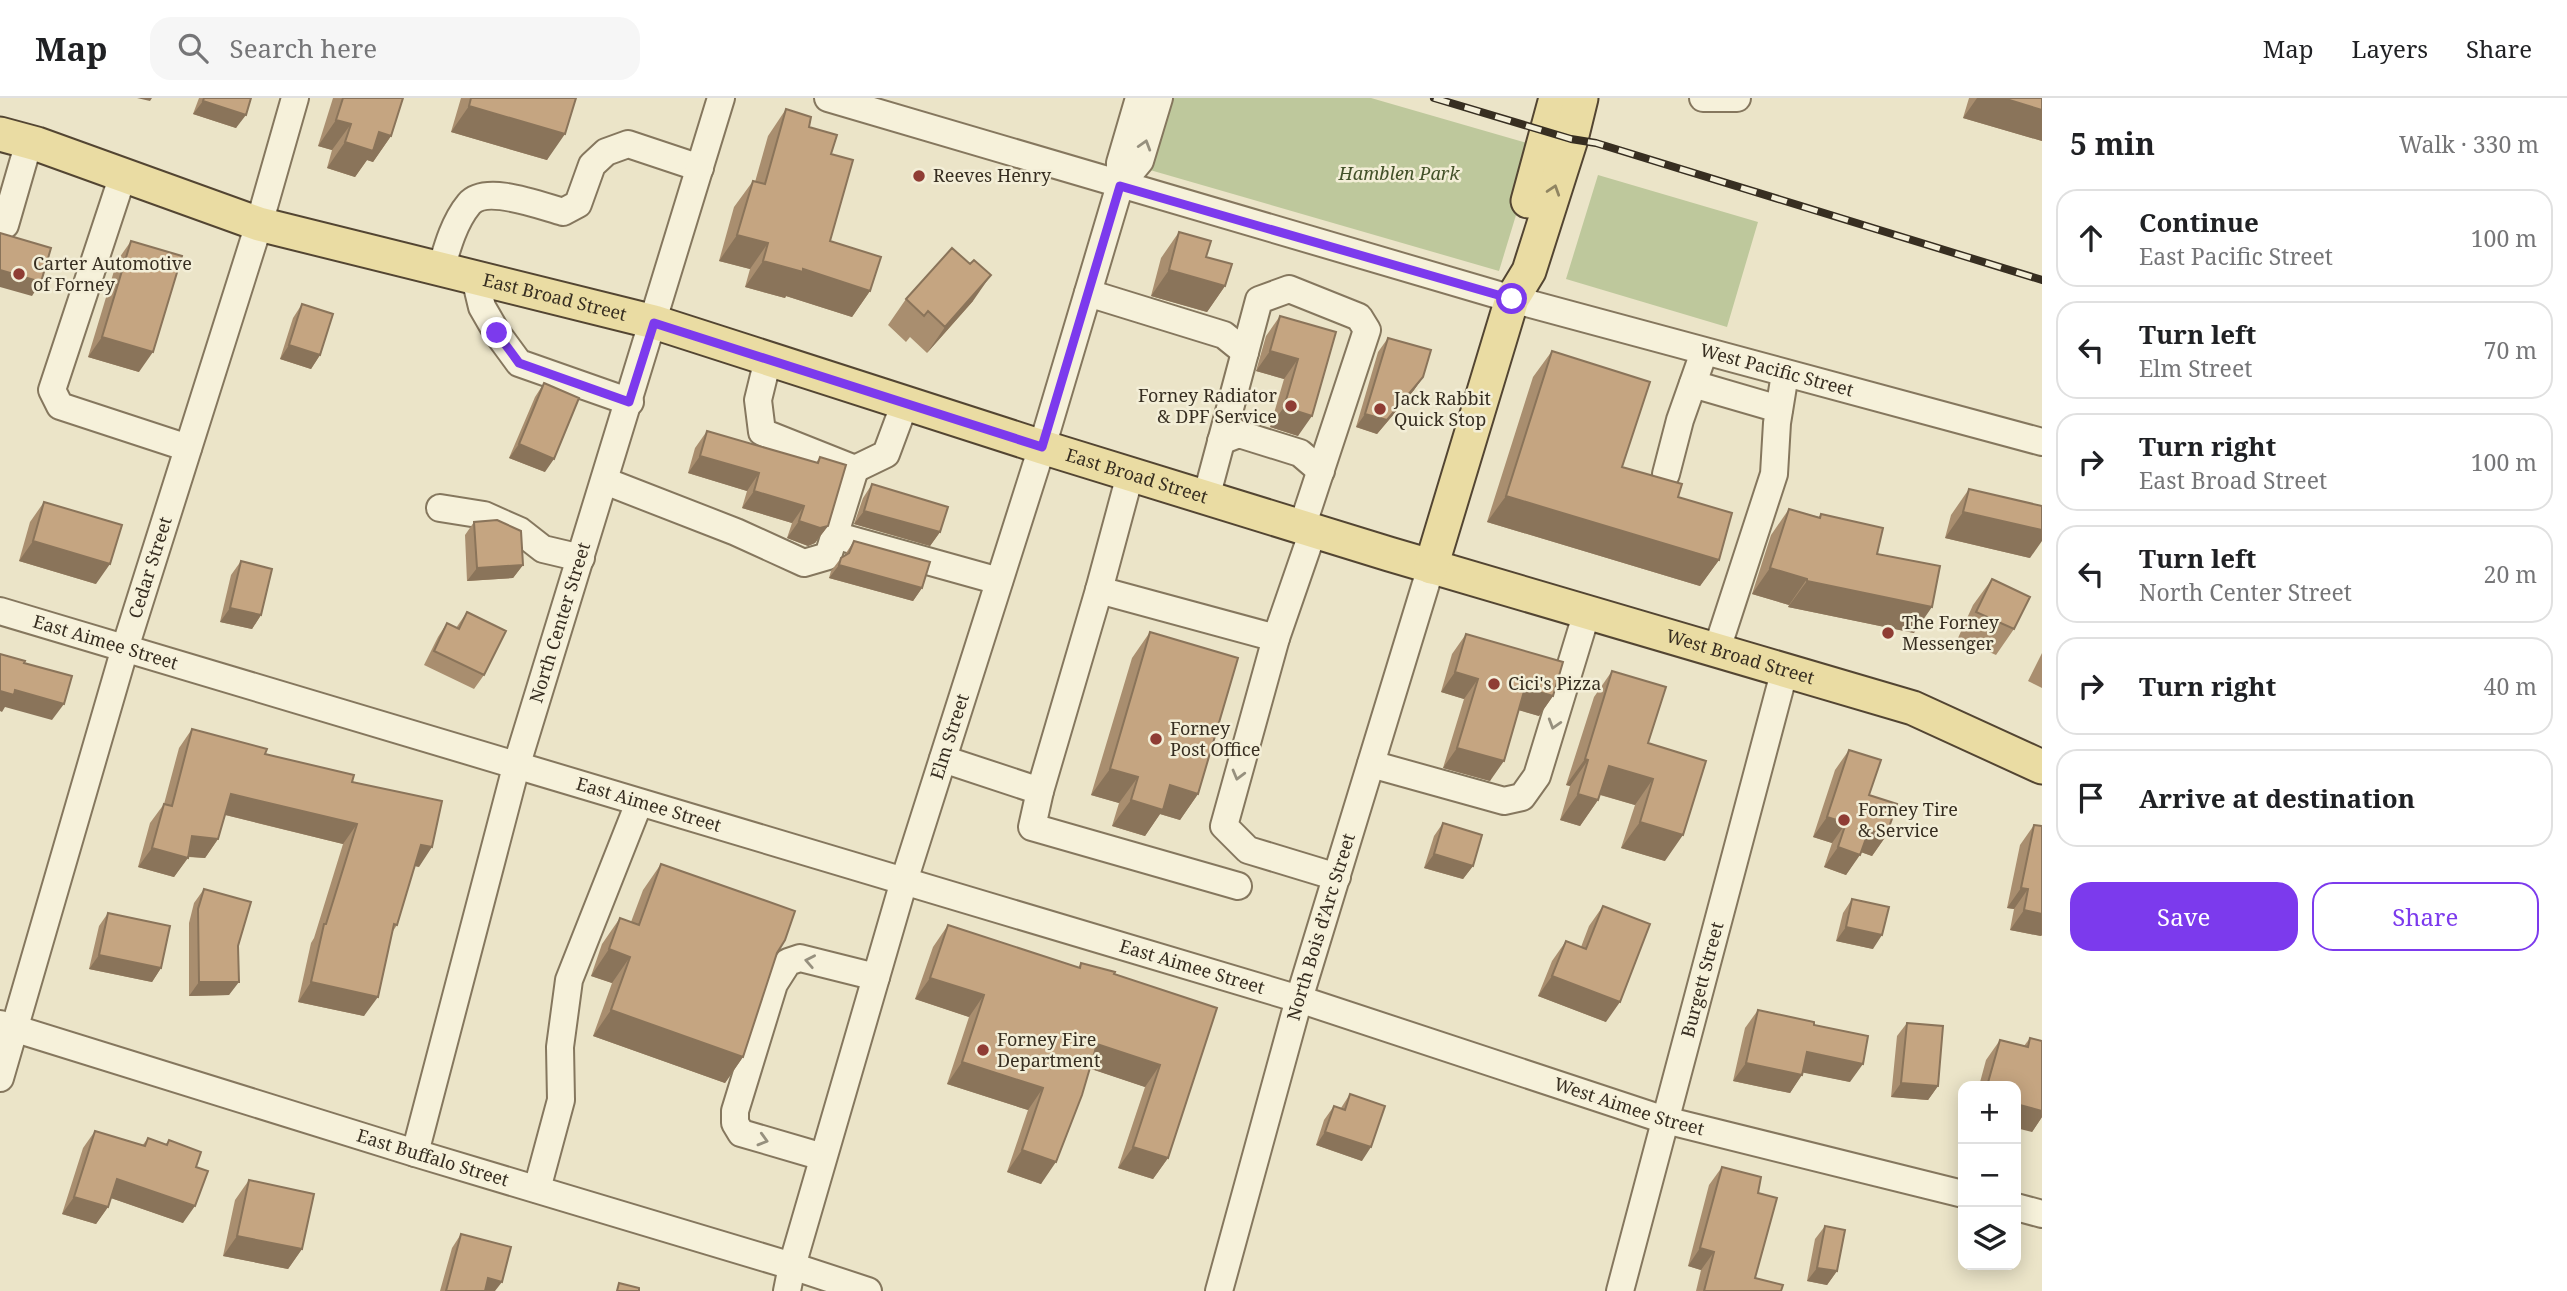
<!DOCTYPE html>
<html lang="en">
<head>
<meta charset="utf-8">
<style>
	body { margin:0; font-family:"Noto Serif",serif; background:#f6f6f6; color:#202124 }
	.controls { position:absolute; right:21px; bottom:21px; display:grid; overflow:hidden; border-radius:14px; box-shadow:0 4px 18px #0003 }
	.controls button { width:63px; height:63px; display:grid; place-items:center; padding:0; border:0; border-bottom:2px solid #e0e0e0; background:#fff; color:#202124; font:35px sans-serif }
	.stop { position:absolute; width:21px; height:21px; margin:-16px; border:5px solid #7c3aed; border-radius:50%; background:#fff }
	.stop.end { background:#7c3aed; border-color:#fff; box-shadow:0 2px 7px #0008 }
	.list { margin:0; padding:0; list-style:none }
	h2 { display:flex; justify-content:space-between; align-items:center; height:91px; margin:0; padding:0 28px; font-size:30px }
	h2 small { font-size:23px; font-weight:400; color:#757577 }
	.list li { display:grid; grid-template-columns:46px 1fr auto; gap:21px; align-items:center; box-sizing:border-box; height:98px; margin:0 14px 14px; padding:0 14px; border:2px solid #e0e0e0; border-radius:21px }
	.list b { display:block; font-size:26px; white-space:nowrap }
	.list p { margin:0; font-size:23px; white-space:nowrap; color:#757577 }
	.list em { font-size:23px; font-style:normal; color:#757577 }
	.actions { display:flex; gap:14px; padding:21px 28px }
	.actions a { flex:1; padding:16px 0; border:2px solid #7c3aed; border-radius:21px; text-align:center; font-size:24px; color:#7c3aed }
	.actions .main { background:#7c3aed; color:#fff }
	.icon { flex:none; width:38px; height:38px; fill:none; stroke:currentColor; stroke-width:2; stroke-linecap:round; stroke-linejoin:round }
	.map { position:relative; flex:none; width:2042px; height:1193px; overflow:hidden }
	header { display:flex; align-items:center; gap:42px; box-sizing:border-box; height:98px; padding:0 35px; background:#fff; border-bottom:2px solid #e0e0e0 }
	header strong { font-size:33px }
	nav { display:flex; gap:38px; margin-inline-start:auto; font-size:24px }
	.search { width:490px; height:63px; background:#f6f6f6; display:flex; align-items:center; gap:18px; box-sizing:border-box; padding:0 24px; border-radius:21px; color:#757577; font-size:26px }
	main { display:flex }
	aside { flex:1; background:#fff }
	.map>svg:first-child { display:block }
</style>
</head>
<body>
<header>
<strong>Map</strong>
<div class="search"><svg class="icon" aria-label="search" viewBox="0 0 24 24"><circle cx="10" cy="10" r="6"/><path d="M15 15l6 6"/></svg>Search here</div>
<nav><a>Map</a><a>Layers</a><a>Share</a></nav>
</header>
<main>
<div class="map">
<svg width="2042" height="1193" viewBox="0 0 2042 1193">
	<rect width="100%" height="100%" fill="#ebe4c8"/>
	<path fill="#bec89c" d="M1171 0H1371L1537 48 1499 173 1150 72Z
		M1598 77 1758 124 1727 229 1566 181Z"/>
	<g fill="none" stroke-linecap="round" stroke-linejoin="round">
		<defs>
			<g id="minor">
				<path id="s1" d="M828 0 1512 201 2042 344"/>
				<path d="M1703 0H1737"/>
				<path d="M123 77 52 292 60 308 188 350"/>
				<path d="M1120 87 1140 63 1159 0"/>
				<path d="M5 127 29 44"/>
				<path d="M441 171C447 150 454 124 469 106 486 86 541 108 563 114L578 106 592 67 606 54 628 46 700 70"/>
				<path d="M475 180 482 209 497 235 519 265 630 304"/>
				<path d="M1088 195 1224 237 1245 254"/>
				<path d="M1693 286 1779 311"/>
				<path d="M1221 343 1239 336 1300 355 1321 373"/>
				<path d="M855 371 886 356 905 305"/>
				<path d="M1666 376 1680 322 1704 254"/>
				<path d="M1130 377 1099 492 1276 540 1313 433"/>
				<path d="M605 383 736 434 804 465 828 458 855 371 762 334 758 302 768 261"/>
				<path d="M1206 400 1259 202 1289 191 1359 219 1367 232 1302 429"/>
				<path d="M440 410 484 417 520 433 543 451 581 460"/>
				<path d="M834 437 999 483"/>
				<path d="M1099 492 1040 693 1032 729 1238 788"/>
				<path id="s2" d="M0 513 1299 901 1665 1022 1963 1096"/>
				<path d="M1276 540 1224 728 1248 752 1337 779"/>
				<path d="M1717 551 1774 376 1777 325 1785 276"/>
				<path d="M943 661 1040 693"/>
				<path d="M1371 666 1504 703 1522 699 1537 678 1587 514"/>
				<path id="s3" d="M0 926 415 1055 792 1168 868 1193"/>
				<path id="s4" d="M0 980 125 550 259 126 295 0"/>
				<path id="s5" d="M415 1055 516 669 721 0"/>
				<path d="M823 1059 741 1035 735 1025V1013L774 886 788 864 800 860 876 879"/>
				<path d="M537 1091 561 1002 560 949 569 882 639 705"/>
				<path d="M2016 1109 2042 1116"/>
				<path id="s6" d="M787 1193 792 1168 904 783 1042 349 1120 87V65L1139 0"/>
				<path id="s7" d="M1219 1193 1299 901 1431 469"/>
				<path id="s8" d="M1620 1193 1785 571"/>
			</g>
			<g id="major">
				<path id="s9" d="M0 36 37 46 259 126 654 224 1042 349 1389 456 1913 610 2042 669"/>
				<path d="M1528 103 1556 0"/>
				<path d="M1431 469 1512 201 1529 173 1571 41 1581 0"/>
			</g>
		</defs>
		<use href="#minor" stroke="#85775e" stroke-width="30"/>
		<use href="#major" stroke="#534532" stroke-width="37"/>
		<use href="#minor" stroke="#f6f1da" stroke-width="26"/>
		<use href="#major" stroke="#eadca3" stroke-width="33"/>
		<defs>
			<path id="rail" d="M1434 0 1571 41 1596 45 2042 182"/>
		</defs>
		<use href="#rail" stroke="#372e21" stroke-width="8"/>
		<use href="#rail" stroke="#f3eed7" stroke-width="5" stroke-dasharray="16" stroke-linecap="butt"/>
	</g>
	<path fill="#a98e6f" d="M199 0H251L236 30 193 16Z
		M333 0H403L391 38 373 64 367 62 355 79 327 70 332 52 318 48Z
		M461 0H576L547 62 451 34Z
		M1969 0H2042V43L1963 20Z
		M786 11 809 29 831 56 830 143 870 193 852 219 786 198 785 200 745 189 750 171 719 163 734 109 753 83 755 84 768 38Z
		M1179 134 1206 159 1225 188 1207 214 1151 198 1161 160Z
		M131 143 139 274 88 259 117 163Z
		M906 201 973 203 927 255 910 239 906 244 888 227Z
		M302 206 320 257 311 271 280 261 293 220Z
		M1280 218 1336 234 1298 338 1270 329 1284 281 1256 273 1266 238Z
		M1388 240 1423 279 1414 292 1377 336 1356 329 1378 254Z
		M1552 253 1622 369 1678 399 1719 462 1700 488 1487 424 1533 279Z
		M544 285 545 374 509 360 535 299Z
		M707 333 816 365 820 359 828 428 815 445 808 448 787 440 792 425 742 410 747 393 688 375 695 350Z
		M872 386 940 434 930 448 854 426 863 400Z
		M1969 391 2030 460 1945 440 1951 417Z
		M44 404 96 486 19 463 30 424Z
		M1789 411 1819 419 1821 416 1877 456 1914 535 1788 509 1789 507 1752 496 1771 437Z
		M474 424 523 467 513 480 467 483 465 437Z
		M854 443 922 490 913 503 829 480 831 473 841 460 844 458Z
		M241 463 261 517 252 531 220 524 231 477Z
		M1992 481 2014 531 1996 557 1958 540 1973 507Z
		M467 514 484 577 474 591 424 567 438 539 447 525 456 530Z
		M1150 534 1198 696 1180 722 1160 716 1145 738 1112 728 1119 705 1091 697 1132 560Z
		M1466 536 1553 598 1539 618 1519 612 1490 683 1443 670 1464 601 1441 594 1452 556Z
		M2042 555V590L2028 583Z
		M1612 573 1648 645 1665 763 1621 750 1635 707 1600 697 1598 702 1580 728 1560 722 1570 688 1566 687 1594 599Z
		M192 631 352 684 419 769 415 768 397 827 393 833 364 918 298 904 311 845 314 840 343 746 225 717 218 741 205 760 188 759 174 779 138 769 150 725 164 706 179 650Z
		M1849 652 1886 738 1872 758 1861 754 1846 777 1824 769 1832 745 1813 739 1835 672Z
		M1443 725 1473 768 1463 781 1424 770 1434 738Z
		M2034 727 2042 728V837L2041 838 2010 832 2014 811 2007 810 2020 747Z
		M661 766 777 855 743 959 725 985 593 938 612 885 591 878 602 846 620 820 631 824 643 792Z
		M204 791 238 848 229 897 189 898V825L194 805Z
		M1852 801 1873 851 1836 843 1843 815Z
		M1603 808 1606 924 1538 898 1552 863 1566 843 1581 849 1589 828Z
		M108 815 161 870 152 884 89 871 99 828Z
		M948 827 1078 870 1081 865 1217 910 1168 1060 1153 1081 1118 1070 1145 989 1089 970 1041 1086 1007 1074 1028 1012 947 986 969 919 915 901 933 849Z
		M1758 912 1814 927 1850 984 1803 974 1790 995 1733 983 1745 930Z
		M1907 925 1938 988 1928 1002 1891 999 1897 938Z
		M2030 940 2042 943V1019L2032 1034 2016 988H1979L1986 962 2000 942 2024 948Z
		M1350 996 1362 1063 1316 1047 1324 1022 1334 1008 1341 1010Z
		M95 1033 142 1048 148 1040 166 1046 169 1042 196 1069 183 1125 111 1100 108 1109 96 1126 62 1116 83 1050Z
		M1722 1069 1758 1095 1755 1180 1781 1193H1696L1701 1172 1688 1168 1709 1087Z
		M249 1082 302 1151 288 1171 223 1158 235 1102Z
		M1825 1128 1837 1173 1827 1187 1807 1183 1815 1141Z
		M461 1136 495 1193H440L452 1150Z"/>
	<path fill="#8a745a" d="M137 0H152L150 3Z
		M1977 0H2003L2042 12V43L1963 20Z
		M203 3 246 17 236 30 193 16Z
		M469 8 565 36 547 62 451 34Z
		M336 22 351 26 332 52 318 48Z
		M379 34 391 38 373 64 367 62 355 79 327 70 345 44Z
		M737 137 768 145 750 171 719 163Z
		M763 163 803 171 870 193 852 219 786 198 785 200 745 189Z
		M0 172 41 184 32 198 0 189Z
		M1169 172 1225 188 1207 214 1151 198Z
		M991 177 973 203 927 255 945 229Z
		M102 239 153 254 139 274 88 259Z
		M289 247 320 257 311 271 280 261Z
		M1270 253 1298 261 1284 281 1256 273Z
		M1423 279 1414 292 1377 336 1356 329 1365 316Z
		M1284 309 1312 318 1298 338 1270 329Z
		M519 346 554 361 545 374 509 360Z
		M700 358 759 375 747 393 688 375Z
		M754 393 804 408 792 425 742 410Z
		M1506 398 1719 462 1700 488 1487 424Z
		M864 413 940 434 930 448 854 426Z
		M1963 414 2042 432V443L2030 460 1945 440Z
		M799 423 828 428 815 445 808 448 787 440Z
		M33 443 110 466 96 486 19 463Z
		M523 467 513 480 467 483 477 470Z
		M839 467 922 490 913 503 829 480Z
		M1770 470 1807 481 1789 507 1752 496Z
		M1807 483 1932 509 1914 535 1788 509Z
		M230 510 261 517 252 531 220 524Z
		M1455 574 1478 581 1464 601 1441 594Z
		M1525 590 1553 598 1539 618 1511 610Z
		M15 592 64 606 52 622 5 609 2 614 0 613V593Z
		M1457 650 1504 663 1490 683 1443 670Z
		M1585 661 1588 662 1570 688 1566 687Z
		M1609 668 1653 681 1635 707 1591 694Z
		M1110 671 1138 679 1119 705 1091 697Z
		M1170 687 1198 696 1180 722 1160 716 1145 738 1112 728 1131 702Z
		M231 696 357 726 343 746 218 715Z
		M1578 696 1598 702 1580 728 1560 722Z
		M1827 719 1846 725 1832 745 1813 739Z
		M1640 724 1683 737 1665 763 1621 750Z
		M1869 732 1886 738 1872 758 1855 752Z
		M192 738 218 741 205 760 181 758 188 760 174 779 138 769 152 750Z
		M421 747 432 749 419 769 407 766Z
		M1838 749 1860 757 1846 777 1824 769Z
		M1434 756 1473 768 1463 781 1424 770Z
		M2021 790 2028 791 2014 811 2007 810Z
		M2024 812 2042 816V837L2041 838 2010 832Z
		M1846 829 1882 837 1873 851 1836 843Z
		M609 851 630 859 612 885 591 878Z
		M99 857 161 870 152 884 89 871Z
		M1552 878 1620 904 1606 924 1538 898Z
		M930 880 984 897 969 919 915 901Z
		M199 884H239L229 897 189 898Z
		M311 884 378 899 364 918 298 904Z
		M611 912 743 959 725 985 593 938Z
		M1097 946 1160 967 1145 989 1082 968Z
		M1807 954 1863 966 1850 984 1795 973Z
		M962 964 1043 990 1028 1012 947 986Z
		M1746 965 1802 977 1790 995 1733 983Z
		M1901 985 1938 988 1928 1002 1891 999Z
		M2016 1006 2042 1013V1019L2032 1034 2016 1030Z
		M1325 1034 1371 1049 1362 1063 1316 1047Z
		M1133 1049 1168 1060 1153 1081 1118 1070Z
		M1022 1052 1056 1064 1041 1086 1007 1074Z
		M117 1081 195 1108 183 1125 105 1098Z
		M74 1099 108 1109 96 1126 62 1116Z
		M237 1138 302 1151 288 1171 223 1158Z
		M1700 1150 1714 1154 1701 1172 1688 1168Z
		M1817 1170 1837 1173 1827 1187 1807 1183Z
		M488 1180 502 1184 495 1193H479Z"/>
	<path fill="#c5a581" stroke="#8a745a" stroke-width="2" d="M204 0H251L246 17 203 3Z
		M343 0H403L391 38 379 34 373 53 345 44 351 26 336 22Z
		M471 0H576L565 36 469 8Z
		M2003 0H2042V12Z
		M786 11 811 19 809 29 837 37 831 56 853 62 830 143 881 159 870 193 803 171V174L763 163 768 145 737 137 753 83 765 86Z
		M1179 134 1211 143 1206 159 1232 166 1225 188 1169 172Z
		M0 135 51 150 41 184 0 172Z
		M131 143 182 158 153 254 102 239Z
		M952 150 970 166 974 162 991 177 945 229 928 213 924 218 906 201Z
		M302 206 333 216 320 257 289 247Z
		M1280 218 1336 234 1312 318 1284 309 1298 261 1270 253Z
		M1388 240 1431 252 1423 279 1387 322 1365 316Z
		M1552 253 1650 284 1622 369 1682 386 1678 399 1732 415 1719 462 1506 398Z
		M544 285 579 300 554 361 519 346Z
		M707 333 818 365 820 359 846 367 828 428 820 430 799 423 804 408 754 393 759 375 700 358Z
		M872 386 948 409 940 434 864 413Z
		M1969 391 2042 408V432L1963 414Z
		M44 404 122 427 110 466 33 443Z
		M1789 411 1820 420 1821 416 1883 430 1877 456 1940 468 1932 509 1807 483V481L1770 470Z
		M497 422 521 433 523 467 477 470 474 424Z
		M854 443 930 464 922 490 839 467 841 460 849 455Z
		M241 463 272 471 261 517 230 510Z
		M1992 481 2030 499 2014 531 1976 514Z
		M467 514 506 533 484 577 434 553 447 525 459 531Z
		M1150 534 1238 560 1198 696 1170 687 1163 712 1131 702 1138 679 1110 671Z
		M1466 536 1563 564 1553 598 1525 590 1504 663 1457 650 1478 581 1455 574Z
		M0 556 25 563 24 565 72 578 64 606 15 592 14 597 0 593Z
		M1612 573 1666 589 1648 645 1706 663 1683 737 1640 724 1653 681 1609 668 1598 702 1578 696 1588 662 1585 661Z
		M192 631 267 651 265 656 354 677 352 684 442 703 432 749 421 747 397 827 394 826 378 899 311 884 324 826H326L357 726 231 696 218 741 192 738 188 760 152 750 164 706 172 708Z
		M1849 652 1881 662 1869 697 1897 706 1886 738 1869 732 1860 757 1838 749 1846 725 1827 719Z
		M1443 725 1482 737 1473 768 1434 756Z
		M2034 727 2042 728V816L2024 812 2028 791 2021 790Z
		M661 766 795 813 785 842 777 855 743 959 611 912 630 859 609 851 620 820 639 827Z
		M204 791 251 804 238 848 239 884H199L198 811Z
		M1852 801 1889 809 1882 837 1846 829Z
		M1603 808 1650 826 1620 904 1552 878 1566 843 1586 851Z
		M108 815 170 828 161 870 99 857Z
		M948 827 1080 870 1081 865 1115 874 1114 876 1217 910 1168 1060 1133 1049 1160 967 1097 946 1082 997 1056 1064 1022 1052 1043 990 962 964 984 897 930 880Z
		M1758 912 1814 924V927L1868 938 1863 966 1807 954 1802 977 1746 965Z
		M1907 925 1943 928 1938 988 1901 985Z
		M2030 940 2042 943V1013L2016 1006V988H1987L2000 942 2028 949Z
		M1350 996 1385 1008 1371 1049 1325 1034 1334 1008 1345 1012Z
		M95 1033 145 1048 148 1040 167 1047 169 1042 201 1054 196 1069 208 1073 195 1108 117 1081 108 1109 74 1099Z
		M1722 1069 1761 1079 1758 1095 1777 1100 1755 1180 1783 1187 1781 1193H1704L1714 1154 1700 1150Z
		M249 1082 314 1096 302 1151 237 1138Z
		M1825 1128 1845 1132 1837 1173 1817 1170Z
		M461 1136 511 1149 502 1184 488 1180 485 1193H446Z
		M619 1185 639 1190V1193H617Z"/>
	<defs><path id="oneway-chevron" d="M-2-3.5L2.5 0L-2 3.5" fill="none" stroke-width="1.6" stroke-linecap="round" stroke-linejoin="round" transform="scale(1.75)"/></defs>
	<g stroke="#96907e">
		<use href="#oneway-chevron" transform="translate(1145 47) rotate(-73)"/>
		<use href="#oneway-chevron" transform="translate(1554 626) rotate(107)"/>
		<use href="#oneway-chevron" transform="translate(1238 677) rotate(105)"/>
		<use href="#oneway-chevron" transform="translate(810 863) rotate(-169)"/>
		<use href="#oneway-chevron" transform="translate(763 1042) rotate(16)"/>
	</g>
	<use stroke="#908562" href="#oneway-chevron" transform="translate(1554 92) rotate(-72)"/>
	<g fill="none" stroke-linecap="round" stroke-linejoin="round">
		<path stroke="#7c3aed" stroke-width="9" d="M497 235 519 265 629 304 654 225 1042 349 1120 88 1512 201"/>
	</g>
	<g fill="#8f3d34" stroke="#f3eed7" stroke-width="2.5">
		<circle cx="919" cy="78" r="7"/>
		<circle cx="19" cy="176" r="7"/>
		<circle cx="1291" cy="308" r="7"/>
		<circle cx="1380" cy="311" r="7"/>
		<circle cx="1888" cy="535" r="7"/>
		<circle cx="1494" cy="586" r="7"/>
		<circle cx="1156" cy="641" r="7"/>
		<circle cx="1844" cy="722" r="7"/>
		<circle cx="983" cy="952" r="7"/>
	</g>
	<g text-anchor="middle" stroke-width="5" stroke-linejoin="round" paint-order="stroke">
		<g font-size="18" font-style="italic" fill="#435129" stroke="#f3eed7">
			<text x="1399" y="82">Hamblen Park</text>
		</g>
		<g font-size="18" fill="#372e21" stroke="#f3eed7" text-anchor="start">
			<text x="933" y="84">Reeves Henry</text>
			<text x="33" y="172">Carter Automotive<tspan x="33" dy="21">of Forney</tspan></text>
			<text x="1277" y="304" text-anchor="end">Forney Radiator<tspan x="1277" dy="21">&amp; DPF Service</tspan></text>
			<text x="1394" y="307">Jack Rabbit<tspan x="1394" dy="21">Quick Stop</tspan></text>
			<text x="1902" y="531">The Forney<tspan x="1902" dy="21">Messenger</tspan></text>
			<text x="1508" y="592">Cici's Pizza</text>
			<text x="1170" y="637">Forney<tspan x="1170" dy="21">Post Office</tspan></text>
			<text x="1858" y="718">Forney Tire<tspan x="1858" dy="21">&amp; Service</tspan></text>
			<text x="997" y="948">Forney Fire<tspan x="997" dy="21">Department</tspan></text>
		</g>
		<g font-size="18" fill="#372e21" stroke="#f3eed7">
			<text dy="6" stroke="none"><textPath href="#s9" startOffset="579">East Broad Street</textPath></text>
			<text dy="6" stroke="none"><textPath href="#s1" startOffset="987">West Pacific Street</textPath></text>
			<text dy="6" stroke="none"><textPath href="#s9" startOffset="1188">East Broad Street</textPath></text>
			<text dy="6" stroke="none"><textPath href="#s4" startOffset="532">Cedar Street</textPath></text>
			<text dy="6" stroke="none"><textPath href="#s5" startOffset="550">North Center Street</textPath></text>
			<text dy="6" stroke="none"><textPath href="#s2" startOffset="110">East Aimee Street</textPath></text>
			<text dy="6" stroke="none"><textPath href="#s9" startOffset="1818">West Broad Street</textPath></text>
			<text dy="6" stroke="none"><textPath href="#s6" startOffset="578">Elm Street</textPath></text>
			<text dy="6" stroke="none"><textPath href="#s2" startOffset="677">East Aimee Street</textPath></text>
			<text dy="6" stroke="none"><textPath href="#s7" startOffset="378">North Bois d’Arc Street</textPath></text>
			<text dy="6" stroke="none"><textPath href="#s2" startOffset="1244">East Aimee Street</textPath></text>
			<text dy="6" stroke="none"><textPath href="#s8" startOffset="322">Burgett Street</textPath></text>
			<text dy="6" stroke="none"><textPath href="#s2" startOffset="1703">West Aimee Street</textPath></text>
			<text dy="6" stroke="none"><textPath href="#s3" startOffset="453">East Buffalo Street</textPath></text>
		</g>
	</g>
</svg>
<div class="controls">
<button>+</button>
<button>−</button>
<button><svg class="icon" aria-label="layers" viewBox="0 0 24 24"><path d="M12 4l9 5-9 5-9-5zM3 14l9 5 9-5"/></svg></button>
</div>
<div class="stop" style="left:1512px;top:201px"></div>
<div class="stop end" style="left:497px;top:235px"></div>
</div>
<aside>
<h2>5 min<small>Walk · 330 m</small></h2>
<ul class="list">
<li><svg class="icon" aria-label="ahead" viewBox="0 0 24 24"><path d="M12 20V5M6 11l6-6 6 6"/></svg><div><b>Continue</b><p>East Pacific Street</p></div><em>100 m</em></li>
<li><svg class="icon" aria-label="left" viewBox="0 0 24 24"><path d="M17 20v-9H6M10 6l-5 5 5 5"/></svg><div><b>Turn left</b><p>Elm Street</p></div><em>70 m</em></li>
<li><svg class="icon" aria-label="right" viewBox="0 0 24 24"><path d="M7 20v-9h11M14 6l5 5-5 5"/></svg><div><b>Turn right</b><p>East Broad Street</p></div><em>100 m</em></li>
<li><svg class="icon" aria-label="left" viewBox="0 0 24 24"><path d="M17 20v-9H6M10 6l-5 5 5 5"/></svg><div><b>Turn left</b><p>North Center Street</p></div><em>20 m</em></li>
<li><svg class="icon" aria-label="right" viewBox="0 0 24 24"><path d="M7 20v-9h11M14 6l5 5-5 5"/></svg><div><b>Turn right</b></div><em>40 m</em></li>
<li><svg class="icon" aria-label="arrive" viewBox="0 0 24 24"><path d="M6 21V4h12l-3 4 3 4H6"/></svg><div><b>Arrive at destination</b></div></li>
</ul>
<div class="actions"><a class="main">Save</a><a>Share</a></div>
</aside>
</main>
</body>
</html>
